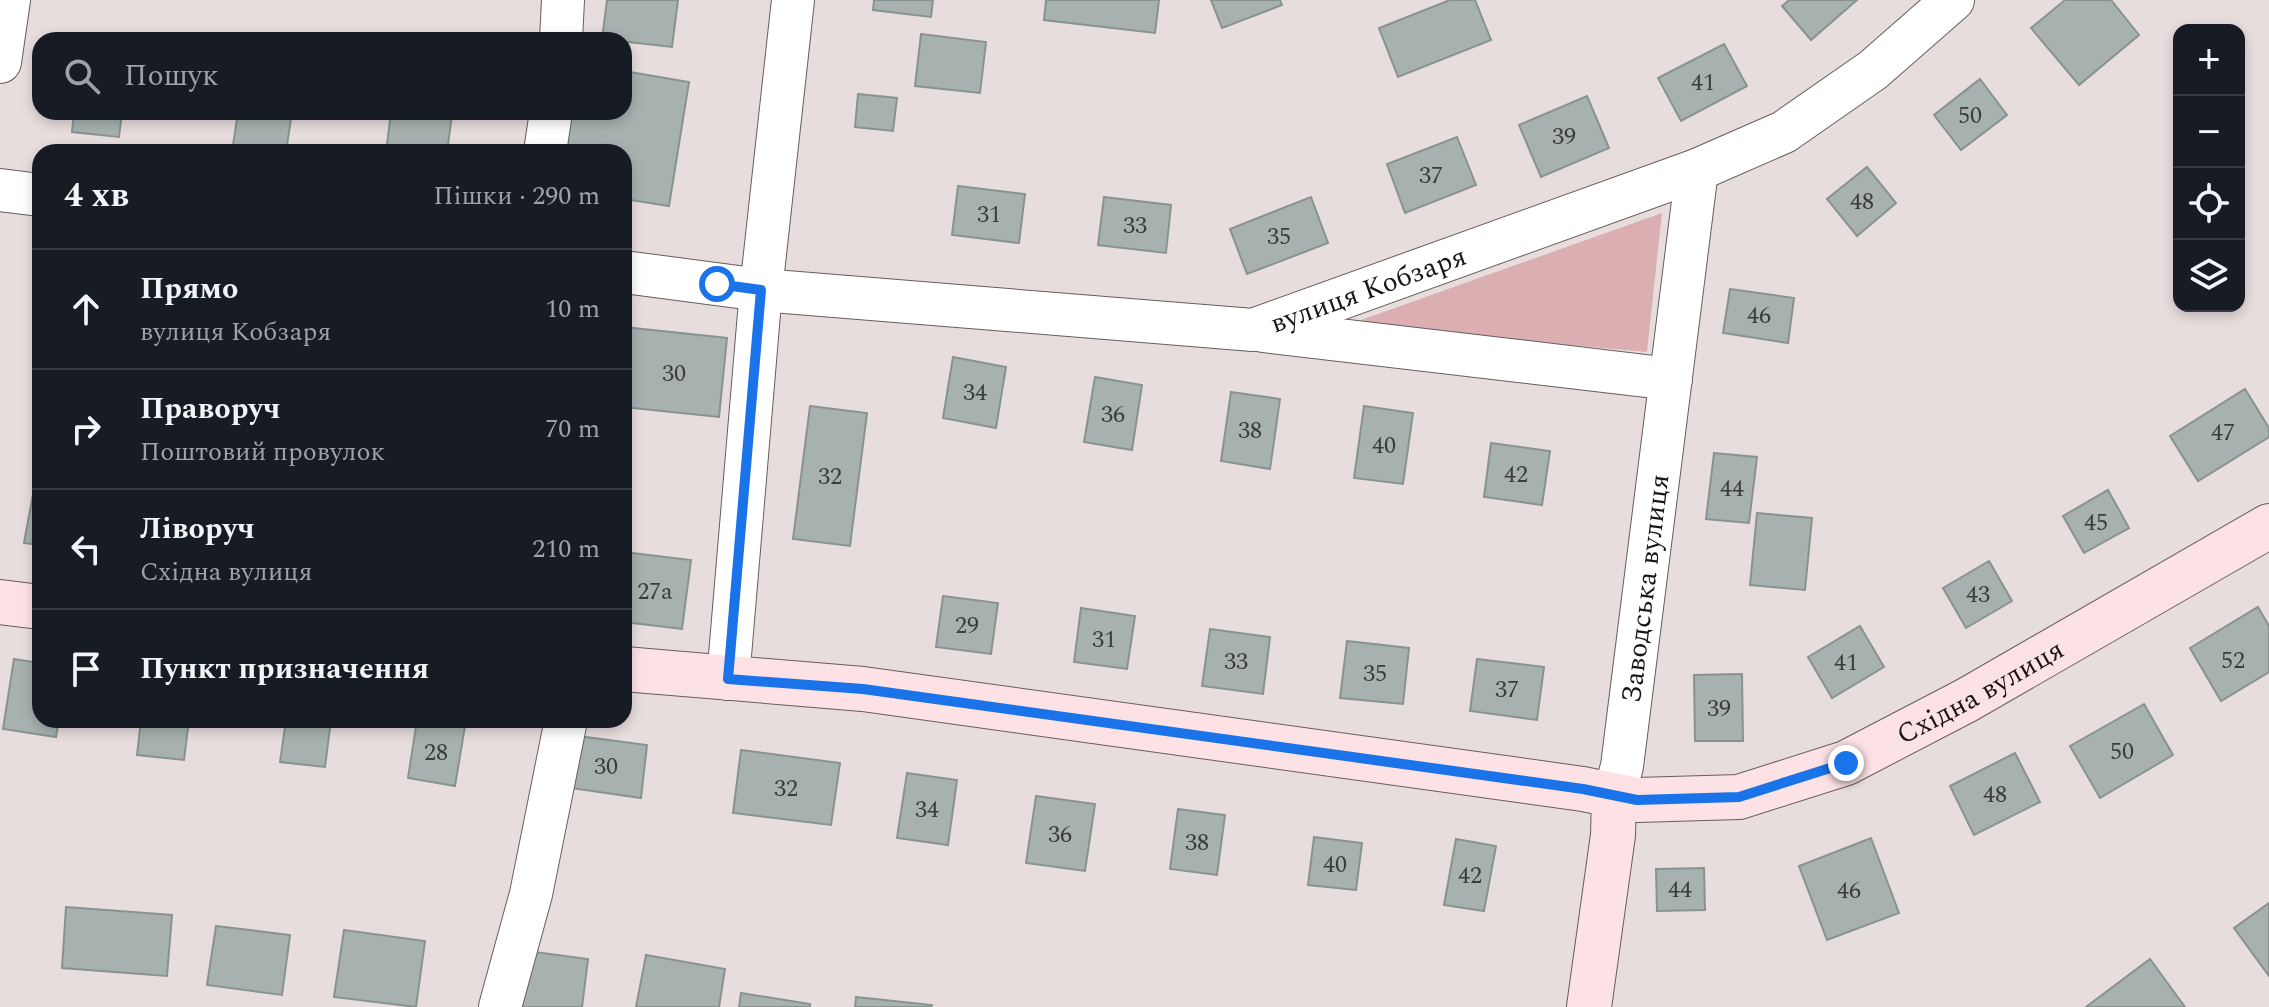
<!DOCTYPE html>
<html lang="uk">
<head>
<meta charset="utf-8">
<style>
	body { margin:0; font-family:Spectral,serif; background:#242831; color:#f1f3f6 }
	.controls { position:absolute; right:24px; top:24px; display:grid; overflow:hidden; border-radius:16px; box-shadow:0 4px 12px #0003 }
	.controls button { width:72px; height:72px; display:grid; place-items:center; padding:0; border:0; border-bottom:2px solid #363941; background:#171b24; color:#f1f3f6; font:40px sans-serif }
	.stop { position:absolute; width:24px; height:24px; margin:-18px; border:6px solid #1a73e8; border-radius:50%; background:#fff }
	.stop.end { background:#1a73e8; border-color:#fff; box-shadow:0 2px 8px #0008 }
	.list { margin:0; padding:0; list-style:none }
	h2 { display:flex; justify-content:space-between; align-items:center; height:104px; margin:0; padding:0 32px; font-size:34px }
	h2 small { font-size:26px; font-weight:400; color:#9ea1a6 }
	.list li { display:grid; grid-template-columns:52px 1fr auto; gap:24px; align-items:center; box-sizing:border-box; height:120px; padding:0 32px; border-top:2px solid #363941 }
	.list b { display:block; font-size:30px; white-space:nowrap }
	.list p { margin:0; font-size:26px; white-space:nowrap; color:#9ea1a6 }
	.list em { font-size:26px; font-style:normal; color:#9ea1a6 }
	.icon { flex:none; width:44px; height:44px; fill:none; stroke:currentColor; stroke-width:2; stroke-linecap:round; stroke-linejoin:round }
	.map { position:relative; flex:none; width:2269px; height:1007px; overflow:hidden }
	.search { position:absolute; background:#171b24; box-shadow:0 4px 12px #0003; left:32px; top:32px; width:600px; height:88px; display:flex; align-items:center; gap:20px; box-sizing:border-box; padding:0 28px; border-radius:24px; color:#9ea1a6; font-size:30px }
	.panel { position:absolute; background:#171b24; box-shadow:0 4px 12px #0003; left:32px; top:144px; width:600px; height:584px; border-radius:24px }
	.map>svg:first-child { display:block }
</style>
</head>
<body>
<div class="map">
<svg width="2269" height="1007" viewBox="0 0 2269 1007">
	<rect width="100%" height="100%" fill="#e8dddd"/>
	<path fill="#dbafb2" d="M1662 213 1647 352 1347 325Z"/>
	<path fill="#a7b2b0" stroke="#889391" stroke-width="2" d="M607 0H678L672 47 602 39Z
		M874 0H933L931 17 873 10Z
		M1046 0H1159L1155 33 1044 20Z
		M1211 0H1280L1282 5 1222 28Z
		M1450 0H1475L1491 40 1398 77 1379 28Z
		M1789 0H1857L1811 40 1782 6Z
		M2065 0H2111L2139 35 2079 85 2031 28Z
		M921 34 986 42 980 93 915 86Z
		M1724 44 1747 86 1681 121 1658 78Z
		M624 71 689 82 669 206 624 199V152H560L567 112H624Z
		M1980 79 2007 115 1961 150 1934 115Z
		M858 94 897 98 893 131 855 127Z
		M1587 96 1609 148 1541 177 1519 125Z
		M74 112H122L119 137 72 132Z
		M238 112H292L286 152H232Z
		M391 112 452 115 447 152H386Z
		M1457 137 1476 185 1405 213 1387 164Z
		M1867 167 1896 203 1857 236 1827 199Z
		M958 186 1025 194 1019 243 952 235Z
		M1104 197 1171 205 1166 253 1098 245Z
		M1311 197 1328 243 1247 274 1230 229Z
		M1730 289 1794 298 1788 343 1723 333Z
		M624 327 727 338 719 417 624 407Z
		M953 357 1006 367 996 428 943 418Z
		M1095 377 1142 385 1132 450 1084 442Z
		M2245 389 2269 428V437L2198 481 2170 436Z
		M1231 392 1280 399 1270 469 1221 461Z
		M810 406 867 413 850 546 793 539Z
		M1364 406 1413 413 1403 484 1354 478Z
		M1491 443 1550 451 1542 505 1484 497Z
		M1714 453 1757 457 1749 523 1706 519Z
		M36 478 40 479V545L24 543Z
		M2108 490 2129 528 2084 553 2063 516Z
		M1757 513 1812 518 1805 590 1750 585Z
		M624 552 691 560 682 629 624 622Z
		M1989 561 2012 601 1966 628 1943 588Z
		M943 596 998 603 991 654 936 647Z
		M2258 607 2269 626V672L2221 701 2190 648Z
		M1081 608 1135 616 1127 669 1074 662Z
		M1860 626 1884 667 1832 698 1808 657Z
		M1210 629 1270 637 1263 694 1202 686Z
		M1347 641 1409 648 1403 704 1340 698Z
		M14 659 40 663V720H59L56 737 3 729Z
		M1477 659 1544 667 1537 720 1470 711Z
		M1742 674 1743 741H1695L1694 675Z
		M2144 704 2173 755 2100 798 2070 746Z
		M141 720H189L184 760 137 755Z
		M286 720H331L325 767 280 762Z
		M417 720 465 726 455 786 408 778Z
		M571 735 647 745 641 798 564 787Z
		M741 750 840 763 831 825 733 813Z
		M2015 753 2040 802 1974 835 1950 786Z
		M907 773 957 780 948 845 897 838Z
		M1036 796 1095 804 1085 871 1026 863Z
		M1178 809 1225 815 1217 875 1170 869Z
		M1314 837 1362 843 1356 890 1308 885Z
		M1871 838 1899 913 1827 940 1799 866Z
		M1456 839 1496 846 1484 911 1444 905Z
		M1704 868 1705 910 1657 911 1656 869Z
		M2269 903V976L2234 928Z
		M66 907 172 915 167 976 62 968Z
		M216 926 290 935 282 995 207 985Z
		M344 930 425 941 416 1007 334 997Z
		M512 949 588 959 582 1007H504Z
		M646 955 725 969 719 1007H636Z
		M2150 959 2185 1007H2086Z
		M741 993 810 1004V1007H739Z
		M856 997 932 1005 931 1007H855Z"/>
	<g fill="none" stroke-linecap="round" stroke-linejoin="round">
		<defs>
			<g id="street">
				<path d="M561 40 563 0"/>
				<path d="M0 62 9 0"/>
				<path d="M545 152 551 112"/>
				<path d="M0 190 40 195"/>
				<path id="s1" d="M624 272 761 290 1253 330 1697 170 1784 132 1873 70 1953 0"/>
				<path d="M1263 331 1671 379"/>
				<path d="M728 679 761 290 793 0"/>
				<path id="s2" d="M1614 796 1622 766 1697 170"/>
				<path d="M500 1007 531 894 566 720"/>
			</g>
			<g id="secondary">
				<path d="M0 602 40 607"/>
				<path id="s3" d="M624 669 863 689 1583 789 1637 800 1739 797 1846 763 1967 700 2269 526"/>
				<path d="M1589 1007 1613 835 1614 796"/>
			</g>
		</defs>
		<use href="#street" stroke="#665d5e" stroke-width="44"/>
		<use href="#secondary" stroke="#665d5e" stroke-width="46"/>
		<use href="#street" stroke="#fff" stroke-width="42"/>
		<use href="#secondary" stroke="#fde2e5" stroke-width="44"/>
	</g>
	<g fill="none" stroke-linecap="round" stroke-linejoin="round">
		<path stroke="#1a73e8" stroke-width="10" d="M717 284 761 290 728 679 863 689 1583 789 1637 800 1739 797 1846 763"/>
	</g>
	<g text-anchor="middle" stroke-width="7" stroke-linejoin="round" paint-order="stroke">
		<g font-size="24" fill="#3c3c3c">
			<text x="1703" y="90">41</text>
			<text x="1970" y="123">50</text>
			<text x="1564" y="144">39</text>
			<text x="1431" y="183">37</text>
			<text x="1862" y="209">48</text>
			<text x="989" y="222">31</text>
			<text x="1135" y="233">33</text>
			<text x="1279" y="244">35</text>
			<text x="1759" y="323">46</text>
			<text x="674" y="381">30</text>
			<text x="975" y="400">34</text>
			<text x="1113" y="422">36</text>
			<text x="1250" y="438">38</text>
			<text x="2223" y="440">47</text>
			<text x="1384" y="453">40</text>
			<text x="1516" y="482">42</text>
			<text x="830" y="484">32</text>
			<text x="1732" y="496">44</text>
			<text x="2096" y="530">45</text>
			<text x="655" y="599">27а</text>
			<text x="1978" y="602">43</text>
			<text x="967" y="633">29</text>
			<text x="1104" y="647">31</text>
			<text x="2233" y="668">52</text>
			<text x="1236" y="669">33</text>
			<text x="1846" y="670">41</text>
			<text x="1375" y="681">35</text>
			<text x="1507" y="697">37</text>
			<text x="1719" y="716">39</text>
			<text x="2122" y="759">50</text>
			<text x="436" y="760">28</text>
			<text x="606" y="774">30</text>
			<text x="786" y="796">32</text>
			<text x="1995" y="802">48</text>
			<text x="927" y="817">34</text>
			<text x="1060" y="842">36</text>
			<text x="1197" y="850">38</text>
			<text x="1335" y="872">40</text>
			<text x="1470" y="883">42</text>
			<text x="1680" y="897">44</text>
			<text x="1849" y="898">46</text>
		</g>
		<g font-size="28" fill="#191516" stroke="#fff">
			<text dy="10" stroke="none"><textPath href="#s1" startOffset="754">вулиця Кобзаря</textPath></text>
			<text dy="10" stroke="none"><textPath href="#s2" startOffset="210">Заводська вулиця</textPath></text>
			<text dy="10" stroke="none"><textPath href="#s3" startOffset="1388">Східна вулиця</textPath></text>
		</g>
	</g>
</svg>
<div class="controls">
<button>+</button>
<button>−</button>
<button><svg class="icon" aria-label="locate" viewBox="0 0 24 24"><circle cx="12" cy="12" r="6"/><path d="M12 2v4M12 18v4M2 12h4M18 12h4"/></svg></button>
<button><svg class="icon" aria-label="layers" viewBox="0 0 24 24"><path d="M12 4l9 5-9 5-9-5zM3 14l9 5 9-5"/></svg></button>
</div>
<div class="stop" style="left:717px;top:284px"></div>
<div class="stop end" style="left:1846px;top:763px"></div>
<div class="search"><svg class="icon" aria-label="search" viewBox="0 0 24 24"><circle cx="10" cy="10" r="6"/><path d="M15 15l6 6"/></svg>Пошук</div>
<section class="panel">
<h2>4 хв<small>Пішки · 290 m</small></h2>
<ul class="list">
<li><svg class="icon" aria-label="ahead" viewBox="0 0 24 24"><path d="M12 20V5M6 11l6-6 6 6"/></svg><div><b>Прямо</b><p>вулиця Кобзаря</p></div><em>10 m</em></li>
<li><svg class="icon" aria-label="right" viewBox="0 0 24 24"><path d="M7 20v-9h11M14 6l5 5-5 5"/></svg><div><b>Праворуч</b><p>Поштовий провулок</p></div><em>70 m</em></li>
<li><svg class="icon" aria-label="left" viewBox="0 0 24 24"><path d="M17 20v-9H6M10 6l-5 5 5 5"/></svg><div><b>Ліворуч</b><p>Східна вулиця</p></div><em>210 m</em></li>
<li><svg class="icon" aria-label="arrive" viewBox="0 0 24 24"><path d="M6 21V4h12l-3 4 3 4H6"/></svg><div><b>Пункт призначення</b></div></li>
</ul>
</section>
</div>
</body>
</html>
